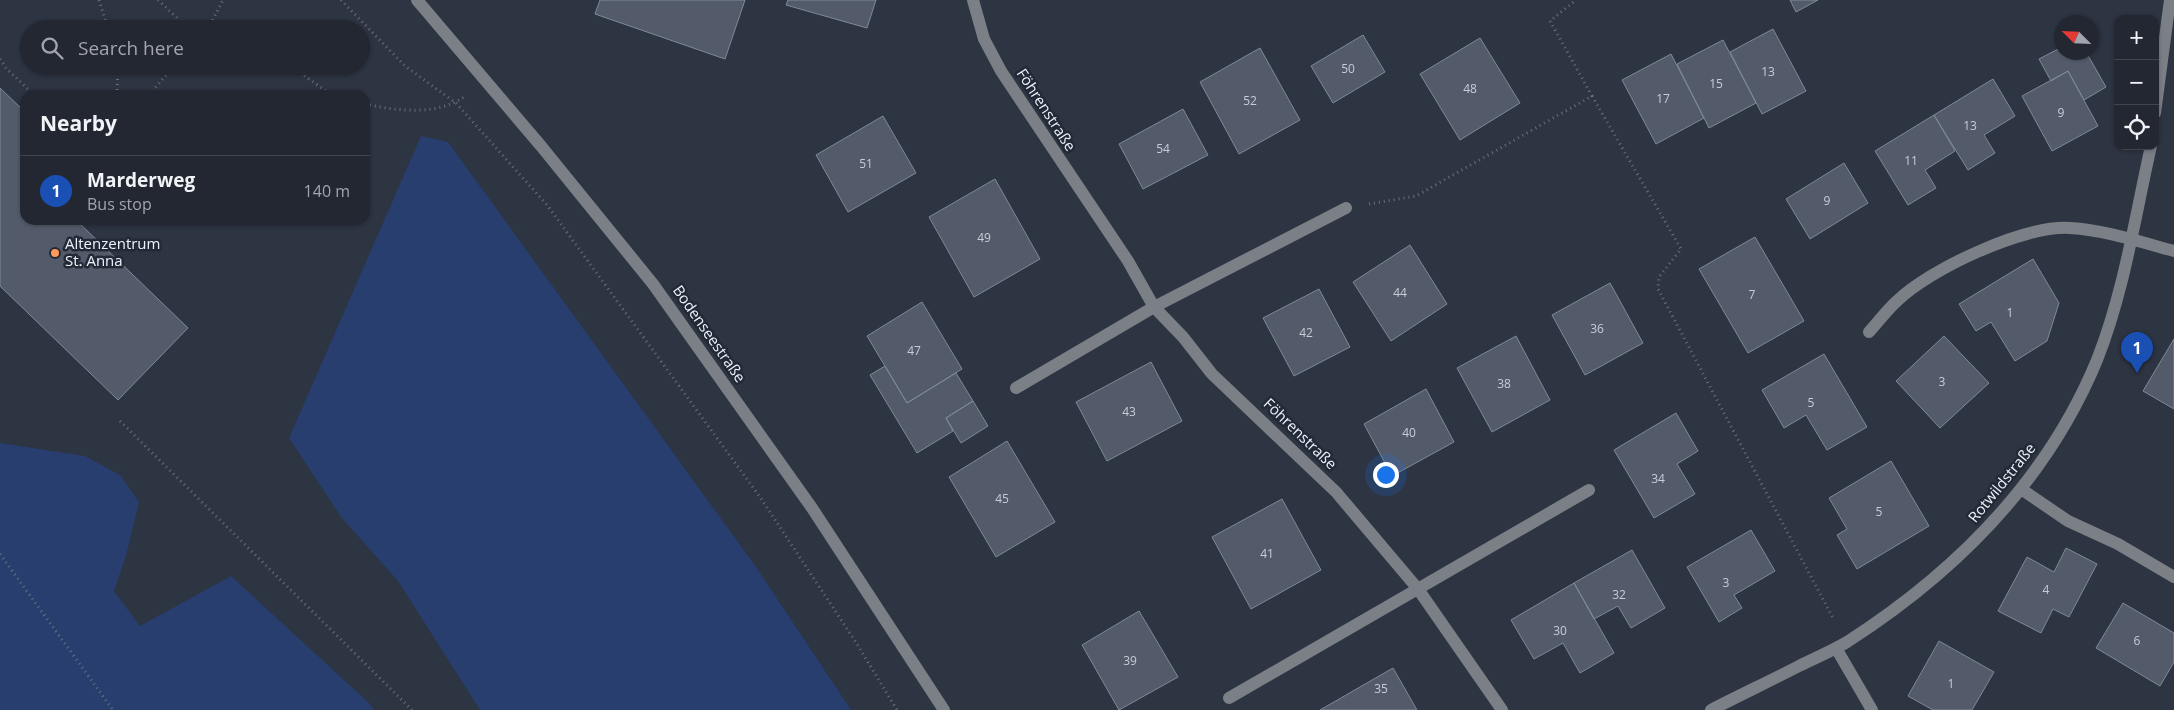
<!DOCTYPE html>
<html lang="en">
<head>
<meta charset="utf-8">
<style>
	body { margin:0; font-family:"Open Sans",sans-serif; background:#2e333e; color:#f1f3f6 }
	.controls { position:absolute; right:15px; top:15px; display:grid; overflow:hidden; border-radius:10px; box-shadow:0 1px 4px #0004 }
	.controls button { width:45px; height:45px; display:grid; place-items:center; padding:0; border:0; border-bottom:1px solid #3f444d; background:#222732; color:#f1f3f6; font:25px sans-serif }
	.compass { position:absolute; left:2054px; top:15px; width:45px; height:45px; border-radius:50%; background:#222732; box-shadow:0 1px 4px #0004; rotate:294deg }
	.you { position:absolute; left:1385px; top:474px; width:18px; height:18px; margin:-12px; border:4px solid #fff; border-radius:50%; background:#1a73e8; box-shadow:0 0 0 8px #1a73e833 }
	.badge { display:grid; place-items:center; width:32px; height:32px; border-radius:50%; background:#8c9099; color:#fff; font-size:16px; font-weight:700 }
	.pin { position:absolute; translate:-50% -41px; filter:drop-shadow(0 1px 2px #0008) }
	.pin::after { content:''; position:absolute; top:26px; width:18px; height:15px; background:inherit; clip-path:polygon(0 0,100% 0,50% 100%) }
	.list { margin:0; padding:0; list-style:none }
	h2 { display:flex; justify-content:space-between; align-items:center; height:65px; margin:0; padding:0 20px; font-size:21px }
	h2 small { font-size:16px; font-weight:400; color:#a2a5ac }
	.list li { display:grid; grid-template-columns:32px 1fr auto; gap:15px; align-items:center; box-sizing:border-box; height:70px; padding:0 20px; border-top:1px solid #3f444d }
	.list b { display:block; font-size:19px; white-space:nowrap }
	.list p { margin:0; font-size:16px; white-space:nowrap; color:#a2a5ac }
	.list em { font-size:16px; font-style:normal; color:#a2a5ac }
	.icon { flex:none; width:28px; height:28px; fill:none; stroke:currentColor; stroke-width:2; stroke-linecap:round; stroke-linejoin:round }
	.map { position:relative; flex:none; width:2174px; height:710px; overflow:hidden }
	.search { position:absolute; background:#222732; box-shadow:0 1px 4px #0004; left:20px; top:20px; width:350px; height:55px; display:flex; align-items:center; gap:12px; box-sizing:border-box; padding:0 18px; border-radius:28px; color:#a2a5ac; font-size:19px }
	.panel { position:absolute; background:#222732; box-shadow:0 1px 4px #0004; left:20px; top:90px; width:350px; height:135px; border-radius:15px }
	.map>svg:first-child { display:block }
</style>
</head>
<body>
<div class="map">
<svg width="2174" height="710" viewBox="0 0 2174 710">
	<rect width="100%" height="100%" fill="#2d3442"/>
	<path fill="#273e6e" d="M421 136 448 142 756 567 851 710H480L398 581 341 517 289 438Z
		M0 443 85 456 120 475 139 502 126 556 114 591 140 626 231 576 369 703 374 710H0Z"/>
	<path fill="#535b6a" stroke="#808999" d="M600 0H745L725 59 595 14Z
		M788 0H876L867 28 786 5Z
		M1790 0H1818L1796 12Z
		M1773 29 1806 91 1762 114 1730 52Z
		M1363 35 1385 72 1333 103 1311 66Z
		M1480 38 1520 103 1460 140 1420 74Z
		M1723 40 1756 103 1709 128 1677 64Z
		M2062 47V52H2086L2106 87 2084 100 2068 71 2051 81 2039 59Z
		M1260 48 1300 120 1239 154 1200 82Z
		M1671 54 1704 118 1656 144 1622 80Z
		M2068 71 2098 126 2052 151 2022 96Z
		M1993 79 2015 116 1984 135 1995 153 1968 170 1934 115Z
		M0 88 25 112V220H76L188 328 118 400 0 286Z
		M1183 109 1208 155 1143 189 1119 144Z
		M1934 115 1955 151 1925 170 1936 188 1908 205 1875 151Z
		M883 116 916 173 848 212 816 155Z
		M1844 163 1868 203 1810 239 1786 199Z
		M995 179 1040 259 974 297 929 217Z
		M1755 237 1804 321 1748 353 1699 269Z
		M1410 245 1447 304 1391 341 1353 282Z
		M2033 259 2059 303 2047 341 2015 361 1991 322 1976 331 1959 304Z
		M1610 283 1643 343 1585 375 1552 315Z
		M1319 289 1350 347 1294 376 1263 318Z
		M922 302 962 369 907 403 867 336Z
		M1516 336 1550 400 1492 432 1457 368Z
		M1944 336 1989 383 1940 428 1896 381Z
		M2174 339V409L2143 391Z
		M1824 354 1867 427 1827 450 1806 415 1784 428 1762 390Z
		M1151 362 1182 421 1107 461 1076 402Z
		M885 366 907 403 956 373 973 401 946 418 953 431 917 453 870 375Z
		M1426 389 1454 442 1392 476 1364 424Z
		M973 401 988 426 961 443 946 418Z
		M1676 413 1698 451 1677 464 1695 494 1654 518 1614 450Z
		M1007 441 1055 522 996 557 949 477Z
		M1891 461 1929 526 1857 569 1837 535 1847 529 1829 498Z
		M1282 499 1321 570 1251 609 1212 537Z
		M1751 530 1775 571 1734 595 1742 608 1719 622 1687 567Z
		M2066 548 2097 564 2069 617 2053 609 2041 633 1998 611 2027 557 2054 572Z
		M1632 550 1665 608 1631 628 1618 606 1594 619 1574 583Z
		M1574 583 1614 653 1580 673 1563 643 1534 659 1511 620Z
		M2123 603 2174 633V662L2160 686 2096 648Z
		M1139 611 1178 677 1119 710 1082 645Z
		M1939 641 1994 672 1972 710H1933L1908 696Z
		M1393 668 1417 710H1320Z"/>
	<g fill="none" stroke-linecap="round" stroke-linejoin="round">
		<path stroke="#6a707c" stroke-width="3" stroke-dasharray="1 4" stroke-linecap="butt" d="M99 0 108 29
			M158 0 189 29
			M341 0 405 66 456 103 547 205 760 497 857 644 897 710
			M208 29 223 0
			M0 59 6 68 34 95
			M245 66C261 73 287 76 302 66
			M296 70 326 91 339 95
			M117 95 118 66
			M149 95 174 66
			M1592 96 1681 249 1659 277 1658 289 1834 620
			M365 104C396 111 439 116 465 96
			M1369 204 1416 196 1592 96 1550 21 1576 0
			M120 421 412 710
			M0 554 113 710"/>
		<path stroke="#7b7f86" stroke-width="12" d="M417 0 541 146 653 284 812 508 944 710
			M973 0 984 39 1001 71 1128 261 1154 307 1183 337 1212 374 1336 492 1418 589 1502 710
			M2155 113 2170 0
			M1869 332C1878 322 1887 310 1897 301 1930 269 2024 225 2070 228 2105 230 2141 242 2174 251
			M1016 388 1154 307 1346 208
			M2021 489 2068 521 2118 544 2174 577
			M1836 648 1872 710
			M1229 698 1589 490
			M1711 710C1740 695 1770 681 1799 666 1815 658 1832 651 1847 642 1956 572 2047 481 2097 360 2124 292 2135 217 2151 146"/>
	</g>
	<circle fill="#fe9b59" stroke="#232a37" stroke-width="2" cx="55" cy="253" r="5"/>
	<g text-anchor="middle" stroke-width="5" stroke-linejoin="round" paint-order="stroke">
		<g font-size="12" fill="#c7ccd7">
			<text x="1348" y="73">50</text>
			<text x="1768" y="76">13</text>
			<text x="1716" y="88">15</text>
			<text x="1470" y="93">48</text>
			<text x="1663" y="103">17</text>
			<text x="1250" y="105">52</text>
			<text x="2061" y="117">9</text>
			<text x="1970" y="130">13</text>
			<text x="1163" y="153">54</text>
			<text x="1911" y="165">11</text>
			<text x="866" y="168">51</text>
			<text x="1827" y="205">9</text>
			<text x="984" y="242">49</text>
			<text x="1400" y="297">44</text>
			<text x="1752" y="299">7</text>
			<text x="2010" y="317">1</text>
			<text x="1597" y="333">36</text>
			<text x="1306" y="337">42</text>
			<text x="914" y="355">47</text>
			<text x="1942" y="386">3</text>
			<text x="1504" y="388">38</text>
			<text x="1811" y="407">5</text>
			<text x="1129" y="416">43</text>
			<text x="1409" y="437">40</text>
			<text x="1658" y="483">34</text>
			<text x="1002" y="503">45</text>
			<text x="1879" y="516">5</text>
			<text x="1267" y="558">41</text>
			<text x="1726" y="587">3</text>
			<text x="2046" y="594">4</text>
			<text x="1619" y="599">32</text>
			<text x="1560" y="635">30</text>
			<text x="2137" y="645">6</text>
			<text x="1130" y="665">39</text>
			<text x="1951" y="688">1</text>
			<text x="1381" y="693">35</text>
		</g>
		<g font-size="15" fill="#eef2fb" stroke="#232a37">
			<text transform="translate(1046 110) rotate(57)" y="5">Föhrenstraße</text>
			<text transform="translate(709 334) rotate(55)" y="5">Bodenseestraße</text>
			<text transform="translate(1300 434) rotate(44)" y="5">Föhrenstraße</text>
			<text transform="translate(2002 483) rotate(-51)" y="5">Rotwildstraße</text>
		</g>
		<g font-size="15" fill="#eef2fb" stroke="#232a37" text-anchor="start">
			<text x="65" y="249">Altenzentrum<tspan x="65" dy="17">St. Anna</tspan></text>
		</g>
	</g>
</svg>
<div class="controls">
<button>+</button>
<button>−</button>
<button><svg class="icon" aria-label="locate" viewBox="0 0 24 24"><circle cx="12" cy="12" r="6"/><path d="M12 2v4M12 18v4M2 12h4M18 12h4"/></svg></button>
</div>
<svg class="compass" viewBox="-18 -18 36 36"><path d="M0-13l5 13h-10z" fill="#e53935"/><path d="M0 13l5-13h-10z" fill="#a2a5ac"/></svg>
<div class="you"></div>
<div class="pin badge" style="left:2137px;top:373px;background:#1a4fb4">1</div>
<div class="search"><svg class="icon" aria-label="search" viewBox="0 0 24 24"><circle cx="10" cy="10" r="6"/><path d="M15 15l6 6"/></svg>Search here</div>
<section class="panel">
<h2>Nearby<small></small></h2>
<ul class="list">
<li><span class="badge" style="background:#1a4fb4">1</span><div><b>Marderweg</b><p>Bus stop</p></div><em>140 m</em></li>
</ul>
</section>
</div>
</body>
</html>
